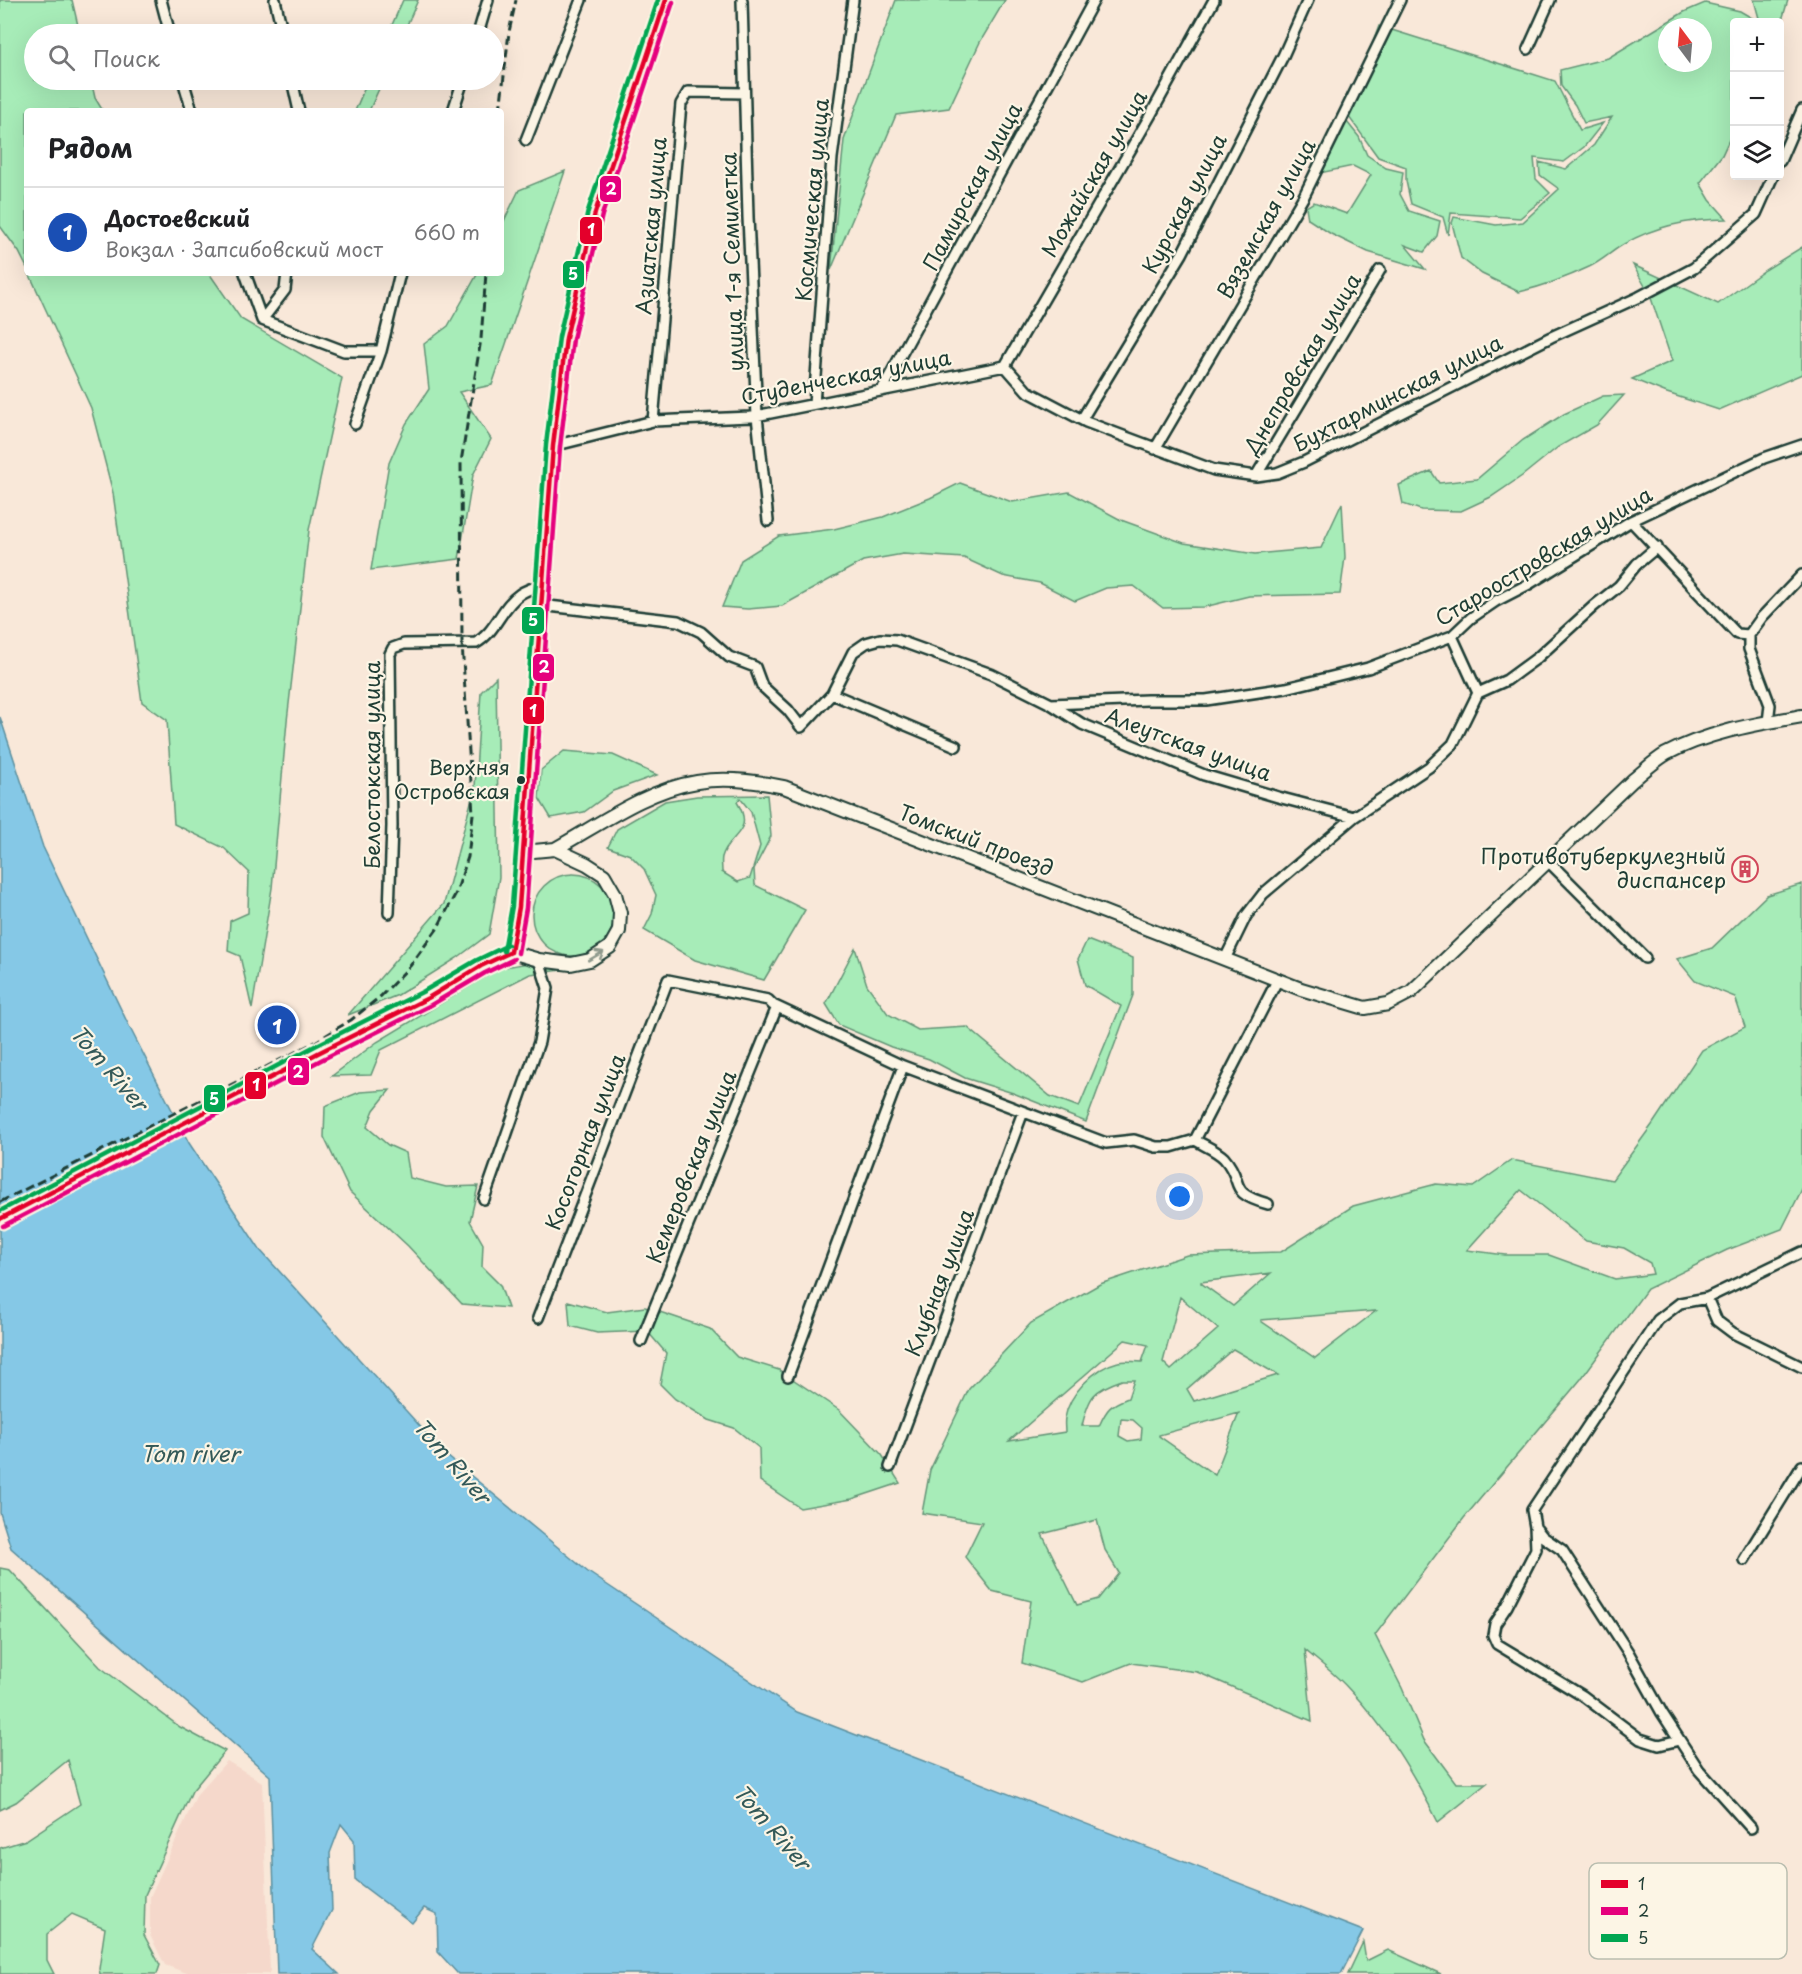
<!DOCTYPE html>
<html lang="ru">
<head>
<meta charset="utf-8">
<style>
	body { margin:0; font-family:"Playpen Sans",sans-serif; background:#f2f2f2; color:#202124 }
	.controls { position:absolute; right:18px; top:18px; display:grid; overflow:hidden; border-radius:6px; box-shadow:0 6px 24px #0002 }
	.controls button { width:54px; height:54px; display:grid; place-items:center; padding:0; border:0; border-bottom:2px solid #e0e0e0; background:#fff; color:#202124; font:30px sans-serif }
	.compass { position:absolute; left:1658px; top:18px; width:54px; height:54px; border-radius:50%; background:#fff; box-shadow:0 6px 24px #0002; rotate:344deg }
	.you { position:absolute; left:1180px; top:1197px; width:21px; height:21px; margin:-15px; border:4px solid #fff; border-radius:50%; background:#1a73e8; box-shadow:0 0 0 9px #1a73e833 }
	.badge { display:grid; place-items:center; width:39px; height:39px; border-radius:50%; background:#d1495b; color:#fff; font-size:20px; font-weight:700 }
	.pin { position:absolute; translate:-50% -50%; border:3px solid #fff; box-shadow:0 2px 6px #0006 }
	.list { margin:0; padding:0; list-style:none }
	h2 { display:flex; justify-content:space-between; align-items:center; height:78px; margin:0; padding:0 24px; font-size:26px }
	h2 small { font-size:20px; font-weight:400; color:#757577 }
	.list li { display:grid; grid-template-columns:39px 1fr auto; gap:18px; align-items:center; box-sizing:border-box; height:90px; padding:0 24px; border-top:2px solid #e0e0e0 }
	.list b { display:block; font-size:22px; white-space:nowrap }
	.list p { margin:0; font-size:20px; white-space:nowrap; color:#757577 }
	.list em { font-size:20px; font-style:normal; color:#757577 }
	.icon { flex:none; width:33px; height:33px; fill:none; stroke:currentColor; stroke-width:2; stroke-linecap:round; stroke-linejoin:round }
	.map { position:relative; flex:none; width:1802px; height:1974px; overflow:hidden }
	.search { position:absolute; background:#fff; box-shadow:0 6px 24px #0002; left:24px; top:24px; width:480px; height:66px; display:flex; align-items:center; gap:15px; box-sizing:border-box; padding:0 21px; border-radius:33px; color:#757577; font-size:22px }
	.panel { position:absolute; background:#fff; box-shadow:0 6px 24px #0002; left:24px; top:108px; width:480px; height:168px; border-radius:6px }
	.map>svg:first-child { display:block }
</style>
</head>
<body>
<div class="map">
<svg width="1802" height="1974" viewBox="0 0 1802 1974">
	<rect width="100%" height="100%" fill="#f9e8d9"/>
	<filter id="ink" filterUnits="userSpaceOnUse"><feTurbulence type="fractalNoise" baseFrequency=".0167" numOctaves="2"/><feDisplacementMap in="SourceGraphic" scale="12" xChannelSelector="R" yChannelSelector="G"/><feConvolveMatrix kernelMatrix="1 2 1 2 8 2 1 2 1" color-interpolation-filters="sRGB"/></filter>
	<g filter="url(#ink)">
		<path fill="#f5d8cb" d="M227 1761 262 1782 270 1971 268 1974H189L165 1965 150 1935V1897L197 1794Z"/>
		<path fill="#a7ecb8" stroke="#639476" stroke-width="1.5" fill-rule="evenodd" d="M0 0H72L80 34H34V80H91L95 98 103 111H27V268L19 252 0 226Z
			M403 0H418L403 34H388Z
			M896 0H1005L980 42 949 108 896 115 831 270 844 140Z
			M1754 0H1788L1780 27V22H1760Z
			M1705 3 1740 11 1759 22H1734V129L1722 155 1700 183 1710 200 1727 219C1691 219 1655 226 1624 244 1612 251 1602 261 1589 267 1566 278 1544 286 1519 292L1482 274 1461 258 1452 223 1454 217 1496 225 1523 222 1559 189 1540 175 1539 162 1566 169 1594 145 1612 117 1584 123 1575 105 1561 86 1560 70 1608 58 1684 12ZM1667 27H1703V63H1667Z
			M1379 26 1555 81 1580 130 1603 123 1584 147 1564 162 1534 158 1536 179 1550 193 1520 218 1451 213 1448 235 1443 217 1411 204 1406 181V167L1378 157 1346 113Z
			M368 80H383L369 111H355Z
			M1343 117 1359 137 1367 155 1386 168 1403 172 1400 194 1409 211 1440 221 1437 236 1424 252 1405 245 1425 269 1368 252 1331 234 1308 219 1306 207 1314 202 1347 214 1371 175 1353 166 1315 174Z
			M565 171 492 385 459 392 491 439 473 475 459 559 371 570 389 463 406 424 429 389 424 344 448 326 478 273H501V227L519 190Z
			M1802 247V374L1719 410 1667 393 1632 379 1672 361 1650 295 1633 265 1718 304 1765 270Z
			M29 273H209L241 319 342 378 309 530 287 721 272 888 252 1009 240 956 228 951 230 921 248 913 249 872 224 848 174 824 167 720 142 702 113 493 91 408Z
			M1624 395 1597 425 1558 447 1522 476 1491 497 1461 511 1421 510 1403 504 1399 485 1431 471 1439 483 1477 479 1523 440 1564 414 1603 396Z
			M960 483 1012 502 1069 492 1121 520 1184 543 1255 554 1321 548 1342 503 1345 557 1340 594 1249 596 1204 607 1163 608 1134 586 1106 588 1075 601 1040 583 1003 576 964 558 903 554 863 561 782 606 748 609 722 607 741 560 779 536 834 529 883 517 930 498Z
			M496 677 499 877 489 934 457 958 398 995 348 1015 444 904 475 787 481 692Z
			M564 751 613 755 657 775 613 791 584 812 551 818 539 798 541 770Z
			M767 795 771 836 754 869 755 885 805 910 764 980 695 960 644 930 652 914 656 895 644 869 630 855 608 847 617 829 665 801 697 796ZM740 798 751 812 760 846 750 878 738 882 722 872C722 867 721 861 722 857 728 834 756 833 737 802Z
			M532 915a41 41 0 1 1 82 0a41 41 0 1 1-82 0Z
			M1802 884V1189L1782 1229 1727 1250 1647 1289 1581 1379 1464 1518 1375 1635 1402 1688 1424 1740 1456 1783H1487L1438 1822C1413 1773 1386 1727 1347 1687 1335 1674 1319 1662 1305 1650L1312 1721 1197 1672 1131 1663 1083 1682 1022 1663 1031 1601 992 1591 965 1557 982 1522 922 1513 930 1470 969 1389 1031 1323 1100 1284 1187 1255 1281 1252 1353 1206 1436 1184 1473 1187 1512 1160 1612 1180 1652 1125 1702 1050 1745 1027 1735 997 1695 981 1677 959 1712 948 1767 895ZM1521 1190 1586 1241 1624 1248 1650 1263 1653 1274 1615 1279 1549 1255H1505L1467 1250ZM1271 1273 1233 1306 1201 1283V1282ZM1180 1297 1218 1329 1171 1370 1163 1362ZM1376 1311 1315 1358 1261 1321V1320ZM1125 1340 1148 1345 1142 1362C1134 1362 1125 1360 1118 1362 1094 1368 1069 1394 1065 1418 1064 1423 1065 1428 1065 1432L1009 1441ZM1233 1349 1278 1375 1194 1401 1187 1389ZM1122 1380H1134L1128 1398C1110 1405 1107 1408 1099 1426H1082C1089 1396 1093 1390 1122 1380ZM1239 1413 1215 1475 1159 1436V1435ZM1121 1419 1133 1420 1142 1428 1141 1439 1128 1441 1119 1436ZM1097 1520 1105 1550 1119 1573 1098 1599 1077 1605 1042 1534Z
			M1087 940 1133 958V995L1086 1122 1013 1093 965 1078 929 1059 891 1047 839 1025 826 1004 855 948 867 985 888 1014 918 1030 967 1027 1050 1096 1079 1107 1121 1006 1085 985 1078 959Z
			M545 960 578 968 530 974 381 1050 371 1075 332 1076 377 1042 500 968Z
			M390 1090 374 1110 367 1127 388 1145 406 1153 410 1178 446 1187 478 1186 470 1221 483 1244 482 1267 500 1285 508 1308 462 1304 408 1246 350 1192 324 1137 325 1106 360 1092Z
			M568 1301 607 1312 645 1307 710 1329 737 1357 779 1370 839 1410 882 1455 900 1483 852 1499 800 1508 760 1481 759 1448 734 1428 709 1420 675 1399 660 1384 666 1353 647 1331 597 1333 570 1326Z
			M0 1568 10 1570 100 1667 180 1727 225 1751 192 1791 145 1895 144 1935 160 1965 157 1974H100L99 1969 105 1928 72 1914 47 1934V1960L54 1974H0V1848L26 1840 80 1804 68 1760 16 1802 0 1810Z
			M1363 1942 1366 1961 1388 1950 1441 1974H1348Z"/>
		<path fill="#85c8e6" stroke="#5c909f" stroke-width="1.5" d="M0 717 43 847 130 1028 189 1143 260 1250 447 1456 588 1572 797 1712 1363 1931 1341 1974H458L438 1952 437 1914 424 1908 412 1923 355 1880 354 1840 341 1824 330 1853 332 1910 312 1949 339 1974H277L270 1776 11 1548 0 1513Z"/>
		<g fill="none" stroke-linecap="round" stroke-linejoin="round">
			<defs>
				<path id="street" d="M161 0 170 34
					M275 0 283 34
					M742 0 748 217 757 416 768 521
					M478 34 488 0
					M1528 49 1550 0
					M183 80 192 111
					M292 80 299 111
					M453 111 463 80
					M526 140 581 0
					M1780 161 1802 110
					M245 273 262 320
					M262 320 344 351H381
					M262 320 285 290 287 273
					M1005 366 1027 391 1086 422 1214 470 1256 476 1277 473 1304 462 1551 337 1639 297 1694 268 1756 214 1773 176
					M1005 366 1150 116 1214 0
					M882 390 1094 0
					M814 404 832 158 853 0
					M1082 419 1182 254 1283 56 1308 0
					M653 421 681 104 688 92 744 93
					M355 424 381 351 400 273
					M553 446 653 421 751 417 1005 366
					M1155 449 1304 196 1400 0
					M1256 476 1380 270
					M1631 521 1737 634 1749 635
					M540 605 678 621 701 632 729 657 755 667 762 686 788 710 801 727 832 694 853 652 866 643 880 639 897 640 991 674 1051 704 1147 700H1206L1286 688 1368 668 1452 636 1471 618 1496 601 1529 584 1631 521 1764 458 1802 445
					M1452 636 1478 693
					M832 694 956 746
					M1051 704 1082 724 1204 775 1278 797 1354 817 1429 767 1453 744 1478 693 1507 680 1537 658 1594 606 1619 586 1637 564 1657 547
					M1768 722 1770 705 1749 649V635L1762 617 1802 575
					M1549 862 1645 958
					M389 913 392 826 390 654 393 648 404 644 476 643C496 632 501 607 520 594 526 590 535 587 542 585
					M1225 959 1246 916 1263 894 1354 817
					M1195 1140 1278 979
					M1195 1140C1205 1146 1216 1150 1224 1158 1246 1183 1225 1192 1268 1204
					M484 1199 539 1042 548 988 539 960
					M1707 1298 1717 1321 1733 1333 1802 1367
					M538 1318 668 980 768 1000 773 1005 903 1066 1106 1143 1134 1140 1156 1147H1171L1195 1140
					M641 1341 777 1007
					M788 1376 903 1066
					M890 1467 1023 1112
					M1535 1527 1536 1549 1507 1606 1495 1624 1493 1635 1497 1644 1583 1696 1640 1739 1659 1745 1679 1740
					M1744 1560 1802 1466
					M1751 1828 1699 1770 1662 1713 1628 1652 1562 1550 1543 1537 1535 1527 1532 1510 1658 1320 1680 1303 1707 1298 1802 1252"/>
				<path id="secondary" d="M555 849C600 824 646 790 697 782 726 777 756 781 784 787L1301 989 1365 1008 1388 1004 1411 992 1633 780C1644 771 1654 761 1666 754 1707 732 1757 724 1802 716
					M511 952 519 907 540 605 553 446 566 338 595 213 666 0
					M0 1219 318 1053 428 998 481 966 511 952 539 960 571 964 590 960 610 947 619 931 620 913 615 894 604 875 587 864 555 849 523 852"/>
			</defs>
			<use href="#street" stroke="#1f3d34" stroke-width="14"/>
			<use href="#secondary" stroke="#1f3d34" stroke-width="16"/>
			<use href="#street" stroke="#fcf5e5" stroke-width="9"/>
			<use href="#secondary" stroke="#fcf5e5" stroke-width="12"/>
			<path stroke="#1f3d34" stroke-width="3" stroke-dasharray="9 4.5" stroke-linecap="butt" d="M500 111 509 32 516 0
				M0 1202 315 1042 351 1020 381 996 410 966 437 929 456 893 468 857 473 814 462 644 461 462 481 339 486 273"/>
			<defs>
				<path id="bus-1" d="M511 952 519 907 553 446 566 338 595 213 666 0
					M0 1219 318 1053 428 998 481 966 511 952"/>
				<path id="bus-2" d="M518 953 526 908 560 447 573 339 602 215 673 2
					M3 1226 321 1060 431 1005 485 973 514 959"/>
				<path id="bus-3" d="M504 951 512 906 546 445 559 337 588 211 658 0
					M0 1211 315 1046 424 991 477 960 508 945"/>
			</defs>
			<use href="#bus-1" stroke="#fcf5e5" stroke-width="9"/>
			<use href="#bus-2" stroke="#fcf5e5" stroke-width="9"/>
			<use href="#bus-3" stroke="#fcf5e5" stroke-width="9"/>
			<use href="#bus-1" stroke="#e4002b" stroke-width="4.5"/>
			<use href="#bus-2" stroke="#e5007d" stroke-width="4.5"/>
			<use href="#bus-3" stroke="#00a651" stroke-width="4.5"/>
		</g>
		<defs><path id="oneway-shaft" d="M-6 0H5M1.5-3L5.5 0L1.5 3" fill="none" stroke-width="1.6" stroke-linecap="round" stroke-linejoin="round" transform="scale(1.5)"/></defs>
		<use stroke="#8e998c" href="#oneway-shaft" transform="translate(596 956) rotate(-30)"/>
	</g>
	<defs>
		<symbol id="building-ring" viewBox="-11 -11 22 22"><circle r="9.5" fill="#fcf5e5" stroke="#d1495b" stroke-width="1.5"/><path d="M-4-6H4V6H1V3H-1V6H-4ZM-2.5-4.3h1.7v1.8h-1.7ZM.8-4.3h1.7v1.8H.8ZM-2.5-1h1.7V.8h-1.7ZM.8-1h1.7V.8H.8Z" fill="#d1495b"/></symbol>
	</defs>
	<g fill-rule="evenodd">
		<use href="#building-ring" x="1730" y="854" width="30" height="30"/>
	</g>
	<circle fill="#1f3d34" stroke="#fcf5e5" stroke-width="2" cx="521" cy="780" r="5"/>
	<g text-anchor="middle" stroke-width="4.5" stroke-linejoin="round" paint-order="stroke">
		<g font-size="20" fill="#1f3d34" stroke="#fcf5e5" text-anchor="end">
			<text x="510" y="775">Верхняя<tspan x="510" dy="24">Островская</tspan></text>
		</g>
		<g font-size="21" fill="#1f3d34" stroke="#fcf5e5">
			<text transform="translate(1095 174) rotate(-60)" y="7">Можайская улица</text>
			<text transform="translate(973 187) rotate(-62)" y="7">Памирская улица</text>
			<text transform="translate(813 200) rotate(-85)" y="7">Космическая улица</text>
			<text transform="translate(1185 204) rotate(-62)" y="7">Курская улица</text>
			<text transform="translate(1267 219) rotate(-61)" y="7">Вяземская улица</text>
			<text transform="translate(652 226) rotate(-85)" y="7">Азиатская улица</text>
			<text transform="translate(733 262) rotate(-92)" y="7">улица 1-я Семилетка</text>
			<text transform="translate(1303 364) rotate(-59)" y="7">Днепровская улица</text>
			<text transform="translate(846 378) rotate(-11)" y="7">Студенческая улица</text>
			<text transform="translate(1398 394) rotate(-27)" y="7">Бухтарминская улица</text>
			<text transform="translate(1544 557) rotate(-31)" y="7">Староостровская улица</text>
			<text transform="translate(1188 745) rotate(20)" y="7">Алеутская улица</text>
			<text transform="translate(373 765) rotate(-90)" y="7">Белостокская улица</text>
			<text transform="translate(976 841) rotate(21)" y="7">Томский проезд</text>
			<text transform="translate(586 1142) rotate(-69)" y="7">Косогорная улица</text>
			<text transform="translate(692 1167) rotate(-68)" y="7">Кемеровская улица</text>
			<text transform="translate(940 1283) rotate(-69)" y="7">Клубная улица</text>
		</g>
		<g font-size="21" fill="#1f3d34" stroke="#fcf5e5" text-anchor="end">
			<text x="1726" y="864">Противотуберкулезный<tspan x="1726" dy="24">диспансер</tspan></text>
		</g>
		<g font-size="22" font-style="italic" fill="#335958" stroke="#fcf5e5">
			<text transform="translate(109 1068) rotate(49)" y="8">Tom River</text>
			<text x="190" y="1462">Tom river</text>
			<text transform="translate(452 1461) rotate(49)" y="8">Tom River</text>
			<text transform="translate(772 1827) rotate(49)" y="8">Tom River</text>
		</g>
	</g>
	<rect x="1589" y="1863" width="198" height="96" rx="9" fill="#fcf5e5" stroke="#babeb0" stroke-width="1.5"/>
	<rect x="1601" y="1880" width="27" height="8" fill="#e4002b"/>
	<rect x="1601" y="1907" width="27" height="8" fill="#e5007d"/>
	<rect x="1601" y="1934" width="27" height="8" fill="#00a651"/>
	<g font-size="16" fill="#1f3d34">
		<text x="1638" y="1890">1</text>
		<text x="1638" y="1917">2</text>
		<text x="1638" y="1944">5</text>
	</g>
	<g stroke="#fcf5e5" stroke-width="2">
		<rect x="599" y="175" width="23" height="28" rx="6" fill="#e5007d"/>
		<rect x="579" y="216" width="24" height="29" rx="6" fill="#e4002b"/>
		<rect x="562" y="260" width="23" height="29" rx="6" fill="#00a651"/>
		<rect x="521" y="606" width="24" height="29" rx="6" fill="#00a651"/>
		<rect x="532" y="653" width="23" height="29" rx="6" fill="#e5007d"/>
		<rect x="522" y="696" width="23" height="29" rx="6" fill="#e4002b"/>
		<rect x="287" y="1057" width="23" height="29" rx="6" fill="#e5007d"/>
		<rect x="244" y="1071" width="23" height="29" rx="6" fill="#e4002b"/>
		<rect x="203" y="1084" width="23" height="29" rx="6" fill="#00a651"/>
	</g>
	<g font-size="16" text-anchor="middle" font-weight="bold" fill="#fff">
		<text x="611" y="195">2</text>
		<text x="591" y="236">1</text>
		<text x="573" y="280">5</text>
		<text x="533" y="626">5</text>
		<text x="544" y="673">2</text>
		<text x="533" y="717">1</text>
		<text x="298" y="1078">2</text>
		<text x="256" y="1091">1</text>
		<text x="214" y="1105">5</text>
	</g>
</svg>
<div class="controls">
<button>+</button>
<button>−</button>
<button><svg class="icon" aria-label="layers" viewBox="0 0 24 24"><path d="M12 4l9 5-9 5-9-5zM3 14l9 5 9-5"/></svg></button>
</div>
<svg class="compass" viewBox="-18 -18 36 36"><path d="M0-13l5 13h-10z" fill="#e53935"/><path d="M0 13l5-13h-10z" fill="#757577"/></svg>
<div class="you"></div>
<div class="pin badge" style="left:277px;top:1025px;background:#1a4fb4">1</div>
<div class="search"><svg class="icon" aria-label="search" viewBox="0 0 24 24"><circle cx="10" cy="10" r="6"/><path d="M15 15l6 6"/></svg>Поиск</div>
<section class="panel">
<h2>Рядом<small></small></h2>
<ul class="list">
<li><span class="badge" style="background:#1a4fb4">1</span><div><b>Достоевский</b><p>Вокзал · Запсибовский мост</p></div><em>660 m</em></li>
</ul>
</section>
</div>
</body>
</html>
